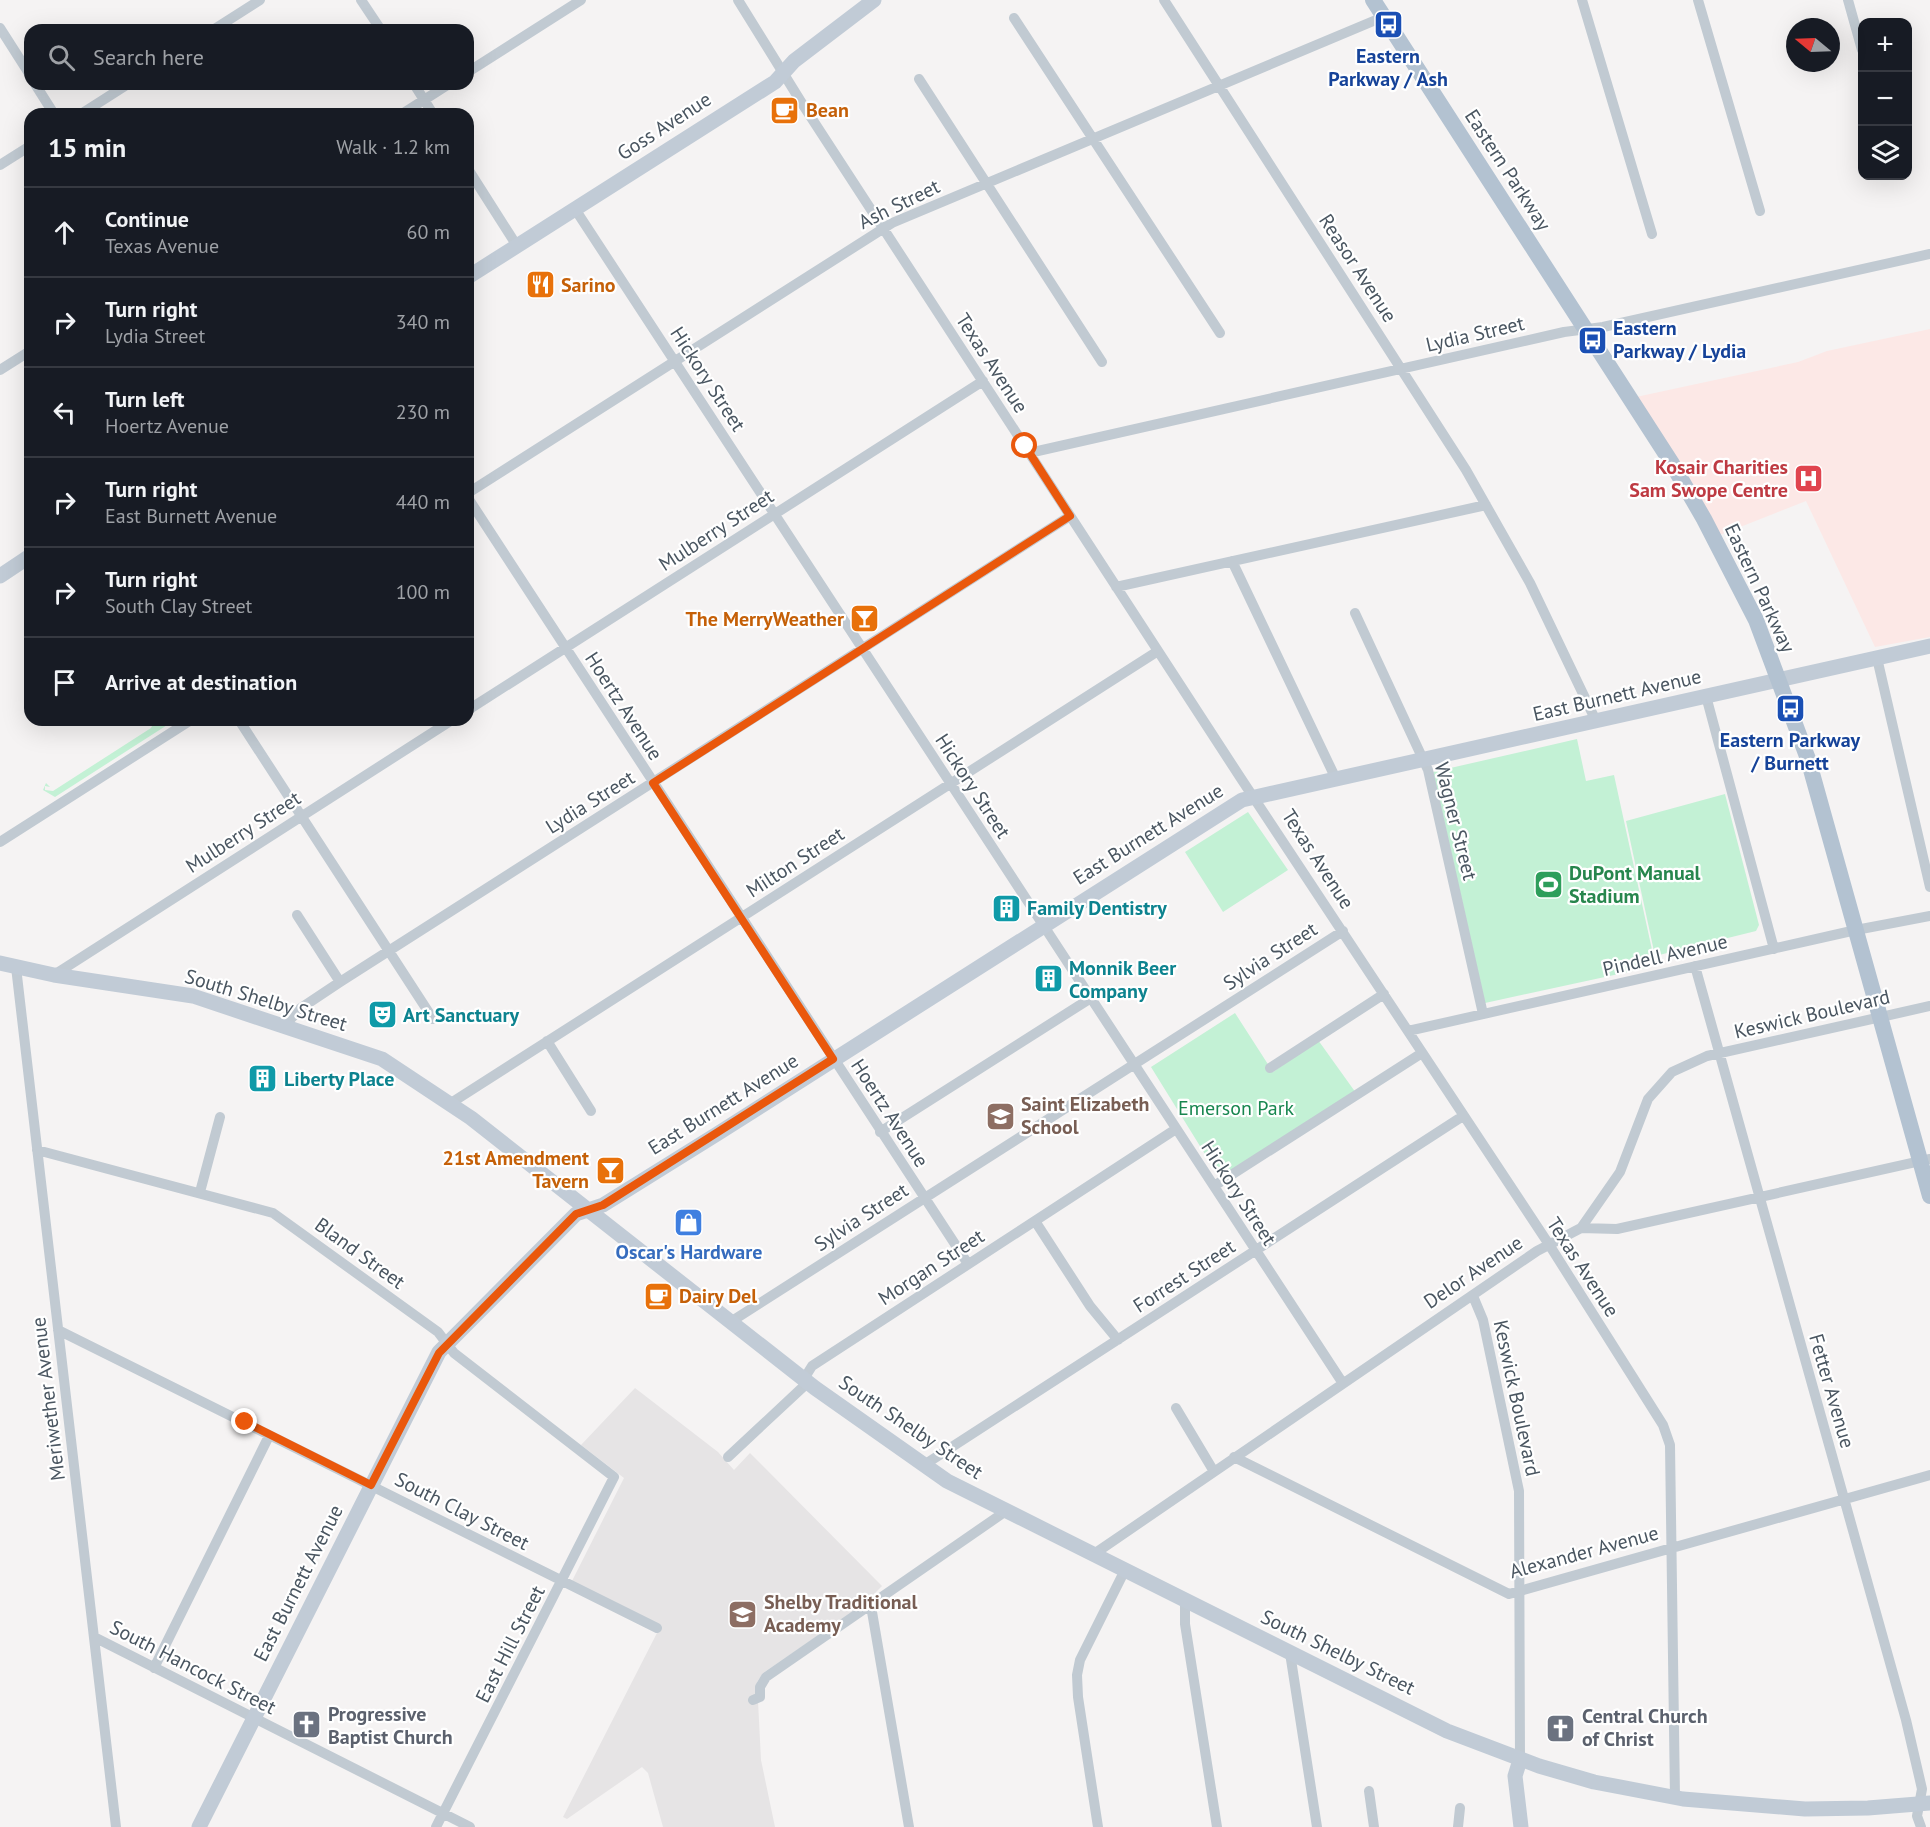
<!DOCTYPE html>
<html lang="en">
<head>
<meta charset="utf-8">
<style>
	body { margin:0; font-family:"PT Sans",sans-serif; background:#242831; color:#f1f3f6 }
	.controls { position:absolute; right:18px; top:18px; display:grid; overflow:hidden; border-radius:12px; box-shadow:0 6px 24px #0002 }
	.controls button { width:54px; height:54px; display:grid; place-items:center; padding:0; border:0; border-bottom:2px solid #363941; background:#171b24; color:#f1f3f6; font:30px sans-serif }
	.compass { position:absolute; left:1786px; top:18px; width:54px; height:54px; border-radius:50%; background:#171b24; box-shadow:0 6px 24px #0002; rotate:289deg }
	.stop { position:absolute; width:18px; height:18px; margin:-14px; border:4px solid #ea580c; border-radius:50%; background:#fff }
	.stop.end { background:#ea580c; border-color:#fff; box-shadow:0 2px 6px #0008 }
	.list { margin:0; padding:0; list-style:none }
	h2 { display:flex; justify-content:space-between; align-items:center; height:78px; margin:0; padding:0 24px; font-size:26px }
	h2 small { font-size:20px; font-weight:400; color:#9ea1a6 }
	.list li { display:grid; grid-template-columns:39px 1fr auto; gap:18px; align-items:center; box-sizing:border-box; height:90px; padding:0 24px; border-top:2px solid #363941 }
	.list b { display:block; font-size:22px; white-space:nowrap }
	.list p { margin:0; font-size:20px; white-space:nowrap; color:#9ea1a6 }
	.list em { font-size:20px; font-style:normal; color:#9ea1a6 }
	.icon { flex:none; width:33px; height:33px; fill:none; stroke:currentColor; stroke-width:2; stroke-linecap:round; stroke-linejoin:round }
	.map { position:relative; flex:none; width:1930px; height:1827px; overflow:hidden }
	.search { position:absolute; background:#171b24; box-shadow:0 6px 24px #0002; left:24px; top:24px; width:450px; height:66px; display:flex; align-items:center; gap:15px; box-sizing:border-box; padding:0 21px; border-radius:18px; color:#9ea1a6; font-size:22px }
	.panel { position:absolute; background:#171b24; box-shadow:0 6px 24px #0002; left:24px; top:108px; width:450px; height:618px; border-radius:18px }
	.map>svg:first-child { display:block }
</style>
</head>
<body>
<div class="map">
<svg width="1930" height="1827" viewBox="0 0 1930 1827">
	<rect width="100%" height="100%" fill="#f5f3f3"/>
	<path fill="#e6e4e5" d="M635 1388 718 1452 734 1470 750 1453 882 1586 863 1605 763 1673 757 1682 761 1760 775 1827H663L648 1773 642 1767 567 1819 563 1817 658 1631 572 1581 624 1478 581 1445Z"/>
	<path fill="#fce8e6" d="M1930 329V637L1875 647 1806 501 1720 535 1636 397 1798 362 1827 351Z"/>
	<path fill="#c3f1d5" d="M150 720H175L55 797 43 790 46 783 50 787 45 786V790L53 791 151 728 153 724Z
		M1577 739 1586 781 1614 775 1654 959 1648 958 1651 967 1485 1003 1433 772Z
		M1725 794 1759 925 1756 931 1655 956 1626 821Z
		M1248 812 1288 870 1223 912 1185 852Z
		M1235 1013 1273 1072 1318 1040 1356 1093 1221 1180 1151 1067Z"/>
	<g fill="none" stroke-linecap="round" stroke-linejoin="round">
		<path stroke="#c1cad2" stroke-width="10" d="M361 0 381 30
			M738 0 803 105 1240 777 1550 1246 1663 1425 1670 1445 1675 1798
			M1164 0 1466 470 1530 583 1596 721
			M1582 0 1652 234
			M1698 0 1760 211
			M1848 0 1862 50
			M1014 18 1220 333
			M0 28 30 75
			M213 30 260 0
			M468 72 581 0
			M919 79 1102 362
			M35 84 54 114
			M414 84 433 114
			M81 114 128 84
			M402 114 449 84
			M0 165 30 146
			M468 169 517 246
			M575 209 1342 1382
			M0 370 30 351
			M1029 453 1564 332 1603 327 1930 254
			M468 493 892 223 1383 17
			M468 498 968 1264
			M1232 561 1336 779
			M1116 587 1486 505
			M1355 613 1428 770 1483 1014
			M1877 658 1930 887
			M1706 696 1774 949
			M468 710 983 381
			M239 720 433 1019
			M0 842 191 720
			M297 915 340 982
			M1695 966 1906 1720 1922 1789 1917 1816 1921 1827
			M16 967 116 1827
			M54 975 452 720
			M284 1026 301 1008 340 982 1070 516
			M1408 1031 1856 930 1930 916
			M547 1041 591 1111
			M1270 1068 1384 994
			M451 1103 1158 651
			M880 1132 1091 998
			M37 1150 273 1213 438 1332 454 1353 614 1477 436 1827
			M1214 1186 1422 1053
			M200 1192 220 1117
			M1035 1221 1090 1306 1118 1340
			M1581 1228 1620 1172 1648 1099 1672 1072 1707 1056 1930 1006
			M1473 1296 1483 1320 1519 1491 1520 1760
			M732 1321 1343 931
			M58 1330 657 1628
			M1176 1408 1213 1470
			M728 1457 803 1387 804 1379 812 1366 1176 1129
			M1234 1457 1509 1594 1930 1475
			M924 1465 1463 1116
			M1094 1554 1537 1251 1581 1228 1617 1229 1930 1159
			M1185 1600V1624L1217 1827
			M871 1606 909 1827
			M94 1637 470 1827
			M1290 1653 1317 1827
			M154 1668 269 1436
			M753 1700 760 1697V1687L766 1677 1006 1511
			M1369 1791 1374 1827
			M1098 1827 1078 1697 1077 1675 1080 1660 1125 1570
			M1458 1827 1460 1808"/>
		<path stroke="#c1cbd6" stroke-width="15" d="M468 277 775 82 794 61 874 0
			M0 576 30 556
			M0 963 54 975 193 996 382 1059 471 1118 815 1388 947 1481 1447 1731 1539 1766 1594 1782 1683 1799 1805 1809 1868 1808 1930 1803
			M1520 1760 1515 1776 1521 1827
			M199 1827 439 1352 576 1214 603 1205 717 1134 1242 800 1930 646"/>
		<path stroke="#b3c2d1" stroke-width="16" d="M1373 0 1671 462 1704 519 1756 620 1808 759 1930 1196"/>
	</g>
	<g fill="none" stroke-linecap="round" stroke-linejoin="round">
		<path stroke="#ea580c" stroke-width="8" d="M245 1422 371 1485 439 1353 576 1214 603 1205 833 1059 653 783 1070 516 1025 446"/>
	</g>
	<defs>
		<symbol id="bus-square" viewBox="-11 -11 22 22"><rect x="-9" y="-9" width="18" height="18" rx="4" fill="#1a4fb4" stroke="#fff"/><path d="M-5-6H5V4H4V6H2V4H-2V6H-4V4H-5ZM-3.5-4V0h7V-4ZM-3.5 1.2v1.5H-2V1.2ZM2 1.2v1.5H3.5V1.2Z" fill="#fff"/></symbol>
		<symbol id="cafe-square" viewBox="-11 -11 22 22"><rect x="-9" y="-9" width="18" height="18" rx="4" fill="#e8710a" stroke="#fff"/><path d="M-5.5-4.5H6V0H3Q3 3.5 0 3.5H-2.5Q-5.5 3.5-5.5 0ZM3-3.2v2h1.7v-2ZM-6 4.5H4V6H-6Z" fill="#fff"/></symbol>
		<symbol id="restaurant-square" viewBox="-11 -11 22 22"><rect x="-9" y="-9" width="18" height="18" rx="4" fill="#e8710a" stroke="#fff"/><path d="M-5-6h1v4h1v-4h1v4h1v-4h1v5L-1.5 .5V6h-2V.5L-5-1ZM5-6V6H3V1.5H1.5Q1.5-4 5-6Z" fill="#fff"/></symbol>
		<symbol id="hospital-square" viewBox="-11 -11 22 22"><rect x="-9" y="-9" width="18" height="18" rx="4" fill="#e0444e" stroke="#fff"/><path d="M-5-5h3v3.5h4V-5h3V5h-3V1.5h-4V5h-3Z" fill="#fff"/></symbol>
		<symbol id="bar-square" viewBox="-11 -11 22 22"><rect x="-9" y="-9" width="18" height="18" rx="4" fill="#e8710a" stroke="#fff"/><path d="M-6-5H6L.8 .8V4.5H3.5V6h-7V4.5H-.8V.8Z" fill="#fff"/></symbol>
		<symbol id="stadium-square" viewBox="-11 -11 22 22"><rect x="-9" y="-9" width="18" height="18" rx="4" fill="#2e9e5b" stroke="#fff"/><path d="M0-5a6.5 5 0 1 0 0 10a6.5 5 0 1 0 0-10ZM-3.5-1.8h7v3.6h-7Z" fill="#fff"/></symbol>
		<symbol id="building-square" viewBox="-11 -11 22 22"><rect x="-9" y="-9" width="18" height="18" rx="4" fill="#0f9aa8" stroke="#fff"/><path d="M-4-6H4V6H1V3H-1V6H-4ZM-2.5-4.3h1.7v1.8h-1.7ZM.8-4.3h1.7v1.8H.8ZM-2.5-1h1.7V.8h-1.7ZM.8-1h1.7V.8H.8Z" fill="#fff"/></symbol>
		<symbol id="theatre-square" viewBox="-11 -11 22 22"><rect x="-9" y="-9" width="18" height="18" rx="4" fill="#0f9aa8" stroke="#fff"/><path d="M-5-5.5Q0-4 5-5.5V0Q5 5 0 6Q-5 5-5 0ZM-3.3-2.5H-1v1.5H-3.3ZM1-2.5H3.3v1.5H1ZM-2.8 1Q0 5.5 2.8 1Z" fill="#fff"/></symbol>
		<symbol id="school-square" viewBox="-11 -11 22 22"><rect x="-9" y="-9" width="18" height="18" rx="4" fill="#8d6e63" stroke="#fff"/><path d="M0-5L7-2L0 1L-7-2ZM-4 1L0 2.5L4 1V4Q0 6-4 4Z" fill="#fff"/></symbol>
		<symbol id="shop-square" viewBox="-11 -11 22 22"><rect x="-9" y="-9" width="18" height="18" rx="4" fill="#3f7fe0" stroke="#fff"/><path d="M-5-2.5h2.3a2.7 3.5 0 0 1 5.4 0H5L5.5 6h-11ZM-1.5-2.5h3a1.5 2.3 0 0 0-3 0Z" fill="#fff"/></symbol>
		<symbol id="church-square" viewBox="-11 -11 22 22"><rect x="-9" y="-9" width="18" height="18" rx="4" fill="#6b7280" stroke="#fff"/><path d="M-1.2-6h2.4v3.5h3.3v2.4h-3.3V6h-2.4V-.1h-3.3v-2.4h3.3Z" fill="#fff"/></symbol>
	</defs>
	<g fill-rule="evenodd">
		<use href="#bus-square" x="1372" y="8" width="33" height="33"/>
		<use href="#cafe-square" x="768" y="94" width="33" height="33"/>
		<use href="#restaurant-square" x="524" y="268" width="33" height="33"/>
		<use href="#bus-square" x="1576" y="324" width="33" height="33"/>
		<use href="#hospital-square" x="1792" y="462" width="33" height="33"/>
		<use href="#bar-square" x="848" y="602" width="33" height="33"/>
		<use href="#bus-square" x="1774" y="692" width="33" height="33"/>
		<use href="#stadium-square" x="1532" y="868" width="33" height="33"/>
		<use href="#building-square" x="990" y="892" width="33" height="33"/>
		<use href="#building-square" x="1032" y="962" width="33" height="33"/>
		<use href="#theatre-square" x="366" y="998" width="33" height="33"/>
		<use href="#building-square" x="246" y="1062" width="33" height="33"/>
		<use href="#school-square" x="984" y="1100" width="33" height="33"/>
		<use href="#bar-square" x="594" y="1154" width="33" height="33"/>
		<use href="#shop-square" x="672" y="1206" width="33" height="33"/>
		<use href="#cafe-square" x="642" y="1280" width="33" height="33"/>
		<use href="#school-square" x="726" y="1598" width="33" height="33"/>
		<use href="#church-square" x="290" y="1708" width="33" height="33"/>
		<use href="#church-square" x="1544" y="1712" width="33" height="33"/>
	</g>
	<g text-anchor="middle" stroke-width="4.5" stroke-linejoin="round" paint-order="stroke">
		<g font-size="20" font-weight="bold" fill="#164399" stroke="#fff">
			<text x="1388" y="63">Eastern<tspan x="1388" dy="23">Parkway / Ash</tspan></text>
			<text x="1613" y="335" text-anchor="start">Eastern<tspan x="1613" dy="23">Parkway / Lydia</tspan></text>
			<text x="1790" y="747">Eastern Parkway<tspan x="1790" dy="23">/ Burnett</tspan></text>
		</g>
		<g font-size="20" font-weight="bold" fill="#c56008" stroke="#fff" text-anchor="start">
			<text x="806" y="117">Bean</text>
			<text x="561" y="292">Sarino</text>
			<text x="844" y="626" text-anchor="end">The MerryWeather</text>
			<text x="589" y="1165" text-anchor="end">21st Amendment<tspan x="589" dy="23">Tavern</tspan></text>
			<text x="679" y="1303">Dairy Del</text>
		</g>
		<g font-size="20" fill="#4a5661" stroke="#fff">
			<text transform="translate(664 126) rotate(-33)" y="7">Goss Avenue</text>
			<text transform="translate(1508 170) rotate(57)" y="7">Eastern Parkway</text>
			<text transform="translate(899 204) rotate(-26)" y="7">Ash Street</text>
			<text transform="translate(1358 268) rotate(57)" y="7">Reasor Avenue</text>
			<text transform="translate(1475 334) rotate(-13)" y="7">Lydia Street</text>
			<text transform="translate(992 363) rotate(57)" y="7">Texas Avenue</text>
			<text transform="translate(708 379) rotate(57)" y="7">Hickory Street</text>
			<text transform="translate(716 530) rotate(-33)" y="7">Mulberry Street</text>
			<text transform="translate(1760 588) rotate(65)" y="7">Eastern Parkway</text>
			<text transform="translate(1617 695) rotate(-13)" y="7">East Burnett Avenue</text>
			<text transform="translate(624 706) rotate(57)" y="7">Hoertz Avenue</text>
			<text transform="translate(973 786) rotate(57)" y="7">Hickory Street</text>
			<text transform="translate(590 802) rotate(-32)" y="7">Lydia Street</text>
			<text transform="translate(1456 821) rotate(76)" y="7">Wagner Street</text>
			<text transform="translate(243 832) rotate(-33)" y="7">Mulberry Street</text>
			<text transform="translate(1148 834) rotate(-32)" y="7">East Burnett Avenue</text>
			<text transform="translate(1318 859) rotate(57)" y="7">Texas Avenue</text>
			<text transform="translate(795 862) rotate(-33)" y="7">Milton Street</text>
			<text transform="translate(1665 955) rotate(-13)" y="7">Pindell Avenue</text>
			<text transform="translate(1270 956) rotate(-33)" y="7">Sylvia Street</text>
			<text transform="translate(266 1000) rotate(17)" y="7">South Shelby Street</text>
			<text transform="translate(1812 1014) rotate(-13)" y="7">Keswick Boulevard</text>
			<text transform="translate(723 1104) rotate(-32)" y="7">East Burnett Avenue</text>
			<text transform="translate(890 1113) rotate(57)" y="7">Hoertz Avenue</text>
			<text transform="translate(1239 1193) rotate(57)" y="7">Hickory Street</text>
			<text transform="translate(861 1217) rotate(-33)" y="7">Sylvia Street</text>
			<text transform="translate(360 1253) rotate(36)" y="7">Bland Street</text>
			<text transform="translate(931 1267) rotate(-33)" y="7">Morgan Street</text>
			<text transform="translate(1583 1267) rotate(57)" y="7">Texas Avenue</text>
			<text transform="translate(1473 1272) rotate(-34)" y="7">Delor Avenue</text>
			<text transform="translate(1184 1276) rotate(-33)" y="7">Forrest Street</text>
			<text transform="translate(1832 1391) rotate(74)" y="7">Fetter Avenue</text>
			<text transform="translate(1517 1398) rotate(78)" y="7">Keswick Boulevard</text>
			<text transform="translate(48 1399) rotate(-97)" y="7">Meriwether Avenue</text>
			<text transform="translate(911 1427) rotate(34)" y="7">South Shelby Street</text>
			<text transform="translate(462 1511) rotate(27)" y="7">South Clay Street</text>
			<text transform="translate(1584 1552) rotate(-15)" y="7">Alexander Avenue</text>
			<text transform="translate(298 1583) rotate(-63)" y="7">East Burnett Avenue</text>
			<text transform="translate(510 1644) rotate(-63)" y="7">East Hill Street</text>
			<text transform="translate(1338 1652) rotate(26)" y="7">South Shelby Street</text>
			<text transform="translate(193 1667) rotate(27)" y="7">South Hancock Street</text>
		</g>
		<g font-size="20" font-weight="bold" fill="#be3a42" stroke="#fff" text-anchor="end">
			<text x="1788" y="474">Kosair Charities<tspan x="1788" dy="23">Sam Swope Centre</tspan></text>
		</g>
		<g font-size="20" font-weight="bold" fill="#27864d" stroke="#fff" text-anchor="start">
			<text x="1569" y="880">DuPont Manual<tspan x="1569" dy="23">Stadium</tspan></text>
		</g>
		<g font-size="20" font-weight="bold" fill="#0d838f" stroke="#fff" text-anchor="start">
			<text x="1027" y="915">Family Dentistry</text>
			<text x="1069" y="975">Monnik Beer<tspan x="1069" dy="23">Company</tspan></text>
			<text x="403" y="1022">Art Sanctuary</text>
			<text x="284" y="1086">Liberty Place</text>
		</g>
		<g font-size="20" font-weight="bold" fill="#785e54" stroke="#fff" text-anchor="start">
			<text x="1021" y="1111">Saint Elizabeth<tspan x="1021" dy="23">School</tspan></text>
			<text x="764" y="1609">Shelby Traditional<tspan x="764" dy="23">Academy</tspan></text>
		</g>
		<g font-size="20" fill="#17864f" stroke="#fff">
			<text x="1236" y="1115">Emerson Park</text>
		</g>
		<g font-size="20" font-weight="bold" fill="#366cbe" stroke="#fff">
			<text x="689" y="1259">Oscar's Hardware</text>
		</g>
		<g font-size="20" font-weight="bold" fill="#5b616d" stroke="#fff" text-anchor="start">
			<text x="328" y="1721">Progressive<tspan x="328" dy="23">Baptist Church</tspan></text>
			<text x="1582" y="1723">Central Church<tspan x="1582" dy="23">of Christ</tspan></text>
		</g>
	</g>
</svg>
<div class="controls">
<button>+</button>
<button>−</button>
<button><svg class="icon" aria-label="layers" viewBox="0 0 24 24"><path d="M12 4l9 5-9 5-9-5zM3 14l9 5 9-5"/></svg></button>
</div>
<svg class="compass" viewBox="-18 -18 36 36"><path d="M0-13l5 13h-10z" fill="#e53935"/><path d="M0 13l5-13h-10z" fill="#9ea1a6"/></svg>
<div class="stop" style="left:1025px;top:446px"></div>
<div class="stop end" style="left:245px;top:1422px"></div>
<div class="search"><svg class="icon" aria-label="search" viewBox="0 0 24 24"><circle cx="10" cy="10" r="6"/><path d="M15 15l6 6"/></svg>Search here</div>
<section class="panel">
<h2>15 min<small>Walk · 1.2 km</small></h2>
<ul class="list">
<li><svg class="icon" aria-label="ahead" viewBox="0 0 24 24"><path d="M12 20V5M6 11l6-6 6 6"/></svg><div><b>Continue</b><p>Texas Avenue</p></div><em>60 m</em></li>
<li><svg class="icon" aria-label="right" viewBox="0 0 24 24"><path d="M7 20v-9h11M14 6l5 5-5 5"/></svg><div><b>Turn right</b><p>Lydia Street</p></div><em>340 m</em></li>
<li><svg class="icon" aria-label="left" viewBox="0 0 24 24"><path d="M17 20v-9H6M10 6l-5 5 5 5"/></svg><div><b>Turn left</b><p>Hoertz Avenue</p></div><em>230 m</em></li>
<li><svg class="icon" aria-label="right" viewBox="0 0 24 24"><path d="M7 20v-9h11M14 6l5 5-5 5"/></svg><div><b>Turn right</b><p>East Burnett Avenue</p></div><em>440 m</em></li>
<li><svg class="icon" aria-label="right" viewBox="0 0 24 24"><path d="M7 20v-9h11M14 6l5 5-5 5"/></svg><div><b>Turn right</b><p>South Clay Street</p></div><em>100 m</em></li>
<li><svg class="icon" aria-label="arrive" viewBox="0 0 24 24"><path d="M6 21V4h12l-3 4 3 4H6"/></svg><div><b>Arrive at destination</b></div></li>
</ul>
</section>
</div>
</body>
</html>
